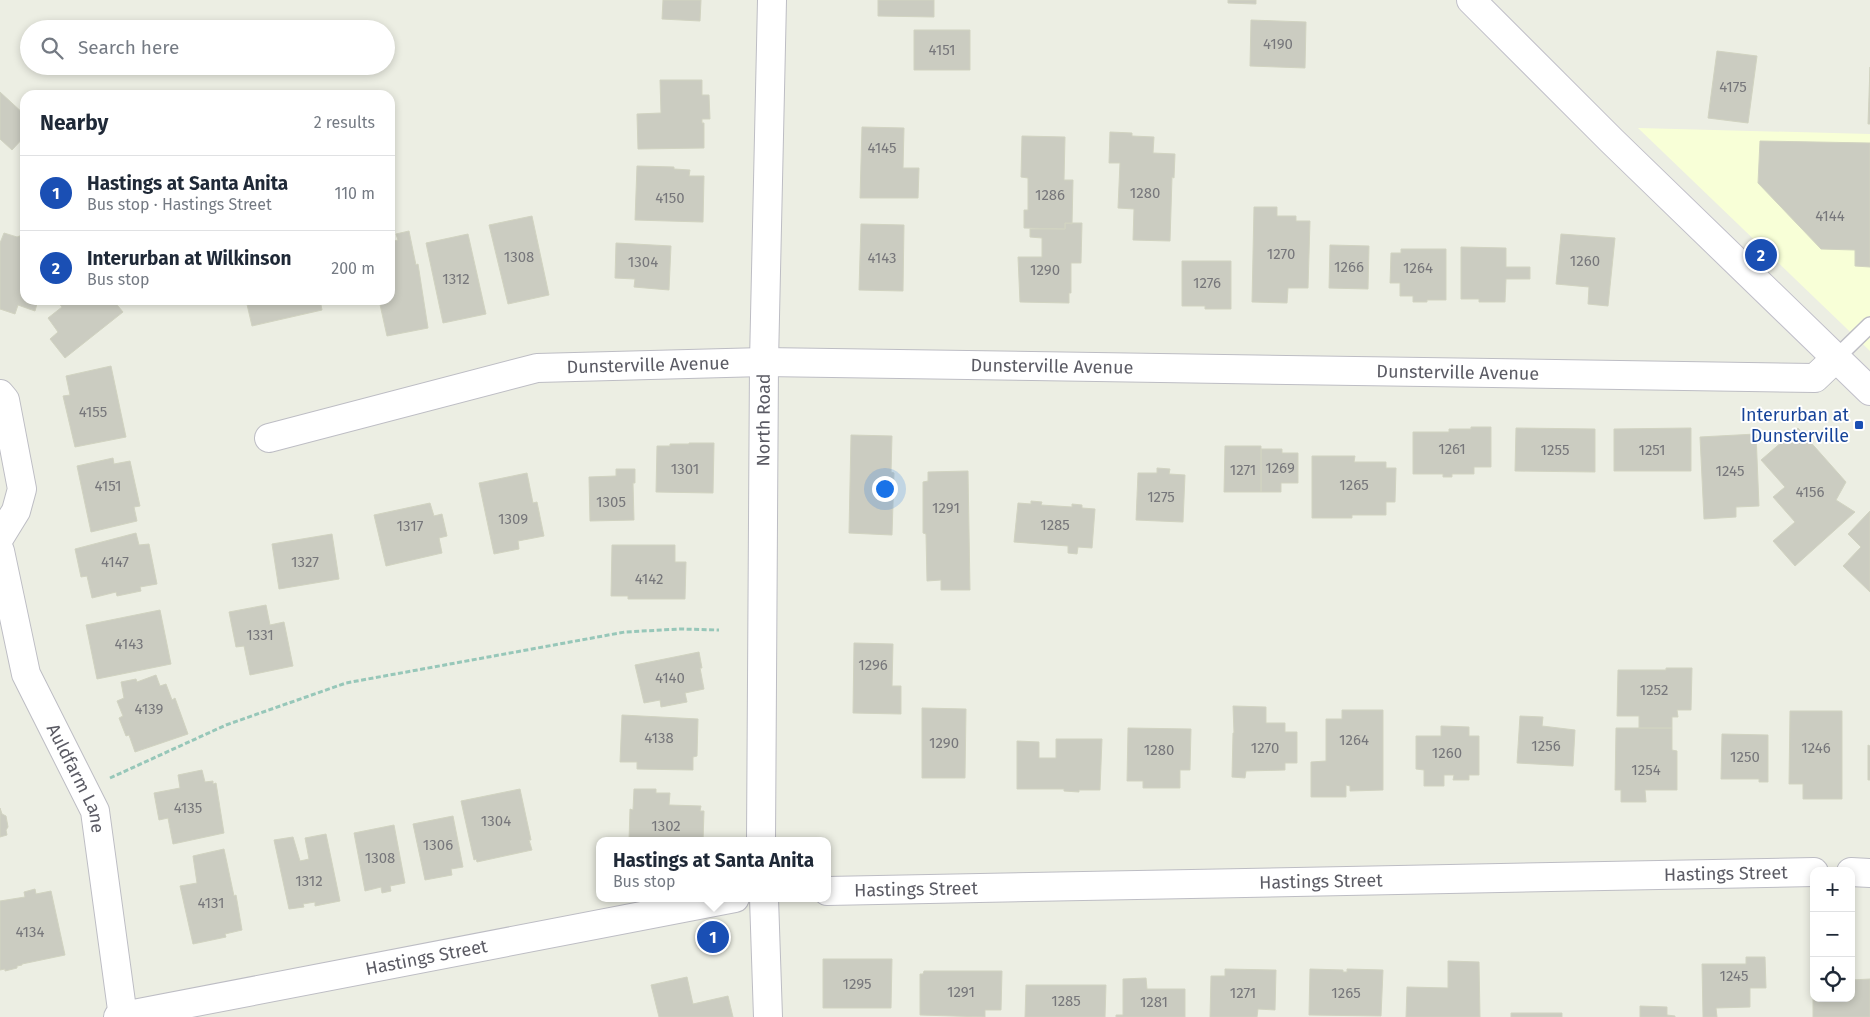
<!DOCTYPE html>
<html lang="en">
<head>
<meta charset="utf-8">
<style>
	body { margin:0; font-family:"Fira Sans",sans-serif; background:#f6f6f7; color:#1f2937 }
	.controls { position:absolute; right:15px; bottom:15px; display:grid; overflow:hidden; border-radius:10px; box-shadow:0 2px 8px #0003 }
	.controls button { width:45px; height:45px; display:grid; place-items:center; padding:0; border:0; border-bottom:1px solid #e0e1e3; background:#fff; color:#1f2937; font:25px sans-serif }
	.you { position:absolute; left:884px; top:488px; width:18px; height:18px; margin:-12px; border:4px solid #fff; border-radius:50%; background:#1a73e8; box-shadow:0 0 0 8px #1a73e833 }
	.badge { display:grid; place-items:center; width:32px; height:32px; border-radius:50%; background:#0b8043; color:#fff; font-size:16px; font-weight:700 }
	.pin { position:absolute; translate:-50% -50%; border:2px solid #fff; box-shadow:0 1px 5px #0006 }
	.popup { position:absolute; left:596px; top:837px; width:235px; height:65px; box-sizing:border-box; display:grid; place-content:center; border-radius:10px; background:#fff; filter:drop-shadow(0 1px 4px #0005); font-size:16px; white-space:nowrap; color:#747a83 }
	.popup b { font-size:19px; color:#1f2937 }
	.popup::after { content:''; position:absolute; left:50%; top:100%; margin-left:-10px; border:10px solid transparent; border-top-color:#fff }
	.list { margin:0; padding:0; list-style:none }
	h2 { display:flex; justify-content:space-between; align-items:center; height:65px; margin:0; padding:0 20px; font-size:21px }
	h2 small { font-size:16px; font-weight:400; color:#747a83 }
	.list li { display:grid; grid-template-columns:32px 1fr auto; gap:15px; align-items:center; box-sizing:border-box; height:75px; padding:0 20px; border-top:1px solid #e0e1e3 }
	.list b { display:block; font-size:19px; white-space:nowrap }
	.list p { margin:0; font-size:16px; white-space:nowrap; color:#747a83 }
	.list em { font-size:16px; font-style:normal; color:#747a83 }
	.icon { flex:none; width:28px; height:28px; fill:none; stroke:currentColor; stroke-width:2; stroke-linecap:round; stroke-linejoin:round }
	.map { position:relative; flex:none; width:1870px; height:1017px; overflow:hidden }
	.search { position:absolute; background:#fff; box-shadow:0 2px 8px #0003; left:20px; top:20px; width:375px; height:55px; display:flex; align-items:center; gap:12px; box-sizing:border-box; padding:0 18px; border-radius:28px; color:#747a83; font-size:19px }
	.panel { position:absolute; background:#fff; box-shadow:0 2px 8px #0003; left:20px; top:90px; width:375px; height:215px; border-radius:15px }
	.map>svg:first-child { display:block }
</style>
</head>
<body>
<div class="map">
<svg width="1870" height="1017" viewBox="0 0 1870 1017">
	<rect width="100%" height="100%" fill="#eceee3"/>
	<path fill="#f8ffd7" d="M1638 128 1870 134V351Z"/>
	<path fill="#cbccc1" stroke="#d1d3c1" d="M663 0H701L700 21 662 19Z
		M878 0H934V17L878 16Z
		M1228 0H1256V4L1228 3Z
		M1251 20 1306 22 1305 68 1250 66Z
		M914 30H970V70H914Z
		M1717 51 1757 56 1748 123 1708 118Z
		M1870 67V124H1868Z
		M660 80H702V95H709L710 119H702V123H704V148L638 149 637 114 661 113Z
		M0 92 25 115V136L12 150 0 139Z
		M862 127 904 128 903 168H919L918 198H860Z
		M1110 132 1132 133V136L1154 137 1153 153 1175 154 1174 178 1172 177 1170 241 1133 240 1134 209 1118 208 1120 163H1109Z
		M1022 136 1065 137 1064 180H1073L1072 224 1065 223V229L1024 228V210H1028V178L1021 177Z
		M1760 141 1870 143V267L1855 266V250L1821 249 1758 183Z
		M637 166 674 167V169L690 170 689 176H704L703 222 635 220Z
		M1254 207H1277V216H1296V221H1310L1308 288H1288L1287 303 1252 302Z
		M532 216 549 295 508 304 489 225Z
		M1065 223H1082L1081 263H1071V293H1069V303L1020 302 1018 257H1042V238L1030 237V229H1065Z
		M861 224 904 225 903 291 859 290Z
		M409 231 416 265 418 264 428 328 387 336 379 300H390V242L398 240 396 234Z
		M4 233 17 237 25 234V300H38L35 311 18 305 15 314 0 309V243Z
		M468 234 486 314 443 323 426 243Z
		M1561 234 1615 238 1608 306 1588 304 1589 287 1556 284Z
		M616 243 671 246 669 290 634 287 635 279 615 278Z
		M1330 245 1369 246 1368 289 1329 288Z
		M1461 247 1506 248V267H1530V279H1506L1505 302H1479V299H1461Z
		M1401 249H1446V300H1427V302H1413V296H1400V283H1390L1391 253H1401Z
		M1182 261H1231V309H1205V306H1182Z
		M56 300H113L123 312 65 358 50 339 58 332 48 318 62 307Z
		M246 300H320L322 310 252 326Z
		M111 366 126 437 75 447 63 396 70 395 66 376Z
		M1471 427H1491V467H1474V474H1452V477H1443V474H1413V432H1449V429H1471Z
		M1516 428 1595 429V472L1515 471Z
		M1691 428V471H1614V429Z
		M1798 428 1846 482 1836 500 1855 512 1795 566 1773 541 1795 522 1773 497 1785 487 1761 460Z
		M1756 434 1759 506 1736 507V517L1704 519 1700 437Z
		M851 435 892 436 891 472 894 473 892 535 849 533Z
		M689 443H714L713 493 656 492 657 446H670V444H689Z
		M1225 446H1261V492H1224Z
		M1261 449H1282V453H1298V483H1281V492H1261Z
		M1312 456H1355L1354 462H1386V468H1396L1395 502H1386V515H1352V518H1312Z
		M113 458 114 464 130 461 140 506 134 507 137 521 91 532 77 466Z
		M1157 468 1170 469 1169 474 1185 475 1183 522 1136 520 1138 473H1157Z
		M616 469H635V483H633L634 520 590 521 589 477 616 476Z
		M968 471 970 590H941V580L927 581 926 534 923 533V482L928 481V472Z
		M527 473 533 503 537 502 544 536 518 541 519 549 494 554 479 483Z
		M1031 501 1042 502 1041 505 1072 507V504L1082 505V508L1095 509 1092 548 1078 547 1077 554 1068 553V546L1014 542 1018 503 1031 504Z
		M430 503 434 516 442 514 447 536 439 538 442 553 386 566 374 515Z
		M1870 511V592L1843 566 1861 547 1848 534Z
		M136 533 139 545 149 544 157 584 140 587 141 591 117 596 116 592 92 598 87 576 81 577 75 549Z
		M332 534 339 579 279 589 272 544Z
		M612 545H675V562H686L685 599H628V596H611Z
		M266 605 270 625 284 622 293 666 250 675 244 646 236 647 229 612Z
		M160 610 171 664 97 679 86 625Z
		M854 643 893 644 892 686H901V714L853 713Z
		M699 652 702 668H700L704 689 685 693 687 702 661 707 660 700 644 703 635 665Z
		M1666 668H1692L1691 710H1677L1678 717H1672V728H1639V716H1617L1618 670H1666Z
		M156 675 160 686 166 684 172 700 175 698 188 734 135 752 129 735 126 736 119 718 123 716 117 701 124 698 121 682 136 679 137 682Z
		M1233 706 1266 707V723H1285V732H1297V763H1285V770L1246 771 1245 778 1232 777 1233 733H1234Z
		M922 708 966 709 965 778H922Z
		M1342 710H1383V790L1350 791V786L1346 785V797H1311V762L1326 761V719H1342Z
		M1790 711H1842V799H1803V784H1789Z
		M622 715 698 719 697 756 693 757V770L637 769V762H620Z
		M1520 716 1543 717 1542 726 1575 730 1573 766 1517 763Z
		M1441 726 1469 727V736H1479V775H1469V780H1453L1454 775H1444V786H1424V770L1416 769V736H1441Z
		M1128 728 1191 729 1190 770H1180V788H1143V781H1127Z
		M1616 728H1672V750L1677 751V790H1645L1646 802H1621V790H1615Z
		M1722 734 1768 735V782H1759V779H1721Z
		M1056 739H1102L1100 790H1079V792L1064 791V789H1017V741L1039 742V758H1056Z
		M1868 745 1870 746V780H1868Z
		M202 770 205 782 213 781V784L216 783 224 833 173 844 168 818 159 820 154 793 180 788 178 775Z
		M520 789 531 840H529L532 850 477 862 476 859 474 860 461 801Z
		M634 789H656V793H670L669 805 701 806 700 811H704L703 841H629L630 809 633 810Z
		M0 808 2 814 6 816 8 827 6 830 7 835 0 837Z
		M453 816 463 867 451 869 452 875 425 880 413 824Z
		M394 825 405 883 390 886 391 891 382 893 381 887 365 891 354 833Z
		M326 834 340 901 315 906V902L303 904 304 907 289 909 274 840 293 837 300 861 309 859 305 838Z
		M224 849 234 896 236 895 242 930 225 934 226 937 193 944 180 886 197 883 193 856Z
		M35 889 36 894 51 891 65 955 22 964V965L17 966V968L5 971V969L0 970V901L25 897 24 892Z
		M1746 957H1765L1766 988H1750V1007L1716 1008 1717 1017H1703L1702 964H1746Z
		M823 959H892L891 1008H823Z
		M1448 961 1479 962 1480 1017H1406L1407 987 1448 988Z
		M1225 969 1276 970 1275 1010 1258 1009 1257 1017H1210L1211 976H1225Z
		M1310 969 1343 970V972H1347V969L1383 970 1381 1016 1309 1015Z
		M924 971H1002L1001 1010H985V1017L920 1015V974H923Z
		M687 977 693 1004 728 996 733 1017H659L651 985Z
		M1146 978 1147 989H1185V1017H1116V1015H1123V979Z
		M1870 979V1017H1813V980L1814 998H1851V980Z
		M1026 985H1106L1105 1017H1025Z
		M1640 1006 1667 1007V1015L1675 1016V1017H1640Z
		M1511 1013H1562V1017H1511Z"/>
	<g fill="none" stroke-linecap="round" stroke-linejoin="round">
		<defs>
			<path id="lane" d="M1836 358 1870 325"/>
			<g id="street">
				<path d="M0 394 5 400 22 489 16 511 0 537"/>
				<path id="s1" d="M269 438 537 368 764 362 1815 378 1836 358"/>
				<path id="s2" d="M0 551 26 674 95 811 123 1017"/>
				<path id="s3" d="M761 841 764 362 772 0"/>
				<path d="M1851 872 1870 873"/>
				<path id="s4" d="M827 891 1814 872"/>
				<path d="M764 898 768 1017"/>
				<path id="s5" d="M118 1017 735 898"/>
			</g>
			<path id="secondary" d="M1471 0 1612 141 1870 391"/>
		</defs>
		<use href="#lane" stroke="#bdbdc4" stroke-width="18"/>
		<use href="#street" stroke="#bdbdc4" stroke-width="30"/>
		<use href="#secondary" stroke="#c0bfc9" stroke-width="30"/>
		<path stroke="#97c7b9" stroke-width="3" stroke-dasharray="5 2.5" stroke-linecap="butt" d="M110 778 226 725 346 683 625 632 680 629 719 630"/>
		<use href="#lane" stroke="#fff" stroke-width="15"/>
		<use href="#street" stroke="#fff" stroke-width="28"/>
		<use href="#secondary" stroke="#fff" stroke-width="28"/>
	</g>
	<rect fill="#1a4fb4" stroke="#fff" stroke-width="2" x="1854" y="420" width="10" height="10" rx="2.5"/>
	<g text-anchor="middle" stroke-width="4" stroke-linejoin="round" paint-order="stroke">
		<g font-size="15" fill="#77777b">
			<text x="1278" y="49">4190</text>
			<text x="942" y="55">4151</text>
			<text x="1733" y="92">4175</text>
			<text x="882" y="153">4145</text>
			<text x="1145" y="198">1280</text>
			<text x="1050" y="200">1286</text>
			<text x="670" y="203">4150</text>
			<text x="1830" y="221">4144</text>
			<text x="1281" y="259">1270</text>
			<text x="519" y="262">1308</text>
			<text x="882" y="263">4143</text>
			<text x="1585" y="266">1260</text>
			<text x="643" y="267">1304</text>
			<text x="1349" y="272">1266</text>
			<text x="1418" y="273">1264</text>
			<text x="1045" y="275">1290</text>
			<text x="456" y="284">1312</text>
			<text x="1207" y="288">1276</text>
			<text x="93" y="417">4155</text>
			<text x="1452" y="454">1261</text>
			<text x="1555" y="455">1255</text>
			<text x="1652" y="455">1251</text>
			<text x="1280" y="473">1269</text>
			<text x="685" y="474">1301</text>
			<text x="1243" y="475">1271</text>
			<text x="1730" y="476">1245</text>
			<text x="1354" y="490">1265</text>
			<text x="108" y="491">4151</text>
			<text x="1810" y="497">4156</text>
			<text x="1161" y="502">1275</text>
			<text x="611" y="507">1305</text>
			<text x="946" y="513">1291</text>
			<text x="513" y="524">1309</text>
			<text x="1055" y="530">1285</text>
			<text x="410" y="531">1317</text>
			<text x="115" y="567">4147</text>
			<text x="305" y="567">1327</text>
			<text x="649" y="584">4142</text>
			<text x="260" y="640">1331</text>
			<text x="129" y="649">4143</text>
			<text x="873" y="670">1296</text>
			<text x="670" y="683">4140</text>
			<text x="1654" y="695">1252</text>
			<text x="149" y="714">4139</text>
			<text x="659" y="743">4138</text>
			<text x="1354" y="745">1264</text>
			<text x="944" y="748">1290</text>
			<text x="1546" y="751">1256</text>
			<text x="1265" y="753">1270</text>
			<text x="1816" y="753">1246</text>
			<text x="1159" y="755">1280</text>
			<text x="1447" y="758">1260</text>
			<text x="1745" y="762">1250</text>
			<text x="1646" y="775">1254</text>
			<text x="188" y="813">4135</text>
			<text x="496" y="826">1304</text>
			<text x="666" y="831">1302</text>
			<text x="438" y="850">1306</text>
			<text x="380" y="863">1308</text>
			<text x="309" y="886">1312</text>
			<text x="211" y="908">4131</text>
			<text x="30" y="937">4134</text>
			<text x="1734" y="981">1245</text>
			<text x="857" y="989">1295</text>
			<text x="961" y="997">1291</text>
			<text x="1243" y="998">1271</text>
			<text x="1346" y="998">1265</text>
			<text x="1066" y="1006">1285</text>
			<text x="1154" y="1007">1281</text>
		</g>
		<g font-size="18" fill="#5b5b64" stroke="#fff">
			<text dy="6" stroke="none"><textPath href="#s1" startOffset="388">Dunsterville Avenue</textPath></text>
			<text dy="6" stroke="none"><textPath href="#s1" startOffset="792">Dunsterville Avenue</textPath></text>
			<text dy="6" stroke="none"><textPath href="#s1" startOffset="1198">Dunsterville Avenue</textPath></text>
			<text dy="6" stroke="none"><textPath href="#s3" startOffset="421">North Road</textPath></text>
			<text dy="6" stroke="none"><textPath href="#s2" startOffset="242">Auldfarm Lane</textPath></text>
			<text dy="6" stroke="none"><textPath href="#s4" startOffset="899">Hastings Street</textPath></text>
			<text dy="6" stroke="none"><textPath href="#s4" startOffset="494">Hastings Street</textPath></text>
			<text dy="6" stroke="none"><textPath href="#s4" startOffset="89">Hastings Street</textPath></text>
			<text dy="6" stroke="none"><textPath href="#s5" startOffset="314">Hastings Street</textPath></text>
		</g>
		<g font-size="18" fill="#164399" stroke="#fff" text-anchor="end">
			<text x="1849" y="421">Interurban at<tspan x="1849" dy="21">Dunsterville</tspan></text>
		</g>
	</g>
</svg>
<div class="controls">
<button>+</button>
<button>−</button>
<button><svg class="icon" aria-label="locate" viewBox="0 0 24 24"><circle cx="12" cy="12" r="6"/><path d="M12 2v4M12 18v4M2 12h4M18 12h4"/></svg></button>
</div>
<div class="you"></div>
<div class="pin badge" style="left:713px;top:937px;background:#1a4fb4">1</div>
<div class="popup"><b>Hastings at Santa Anita</b>Bus stop</div>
<div class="pin badge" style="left:1761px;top:255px;background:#1a4fb4">2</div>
<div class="search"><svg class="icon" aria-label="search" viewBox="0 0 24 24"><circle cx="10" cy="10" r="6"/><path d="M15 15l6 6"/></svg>Search here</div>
<section class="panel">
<h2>Nearby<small>2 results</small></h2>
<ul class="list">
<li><span class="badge" style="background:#1a4fb4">1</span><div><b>Hastings at Santa Anita</b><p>Bus stop · Hastings Street</p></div><em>110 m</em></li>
<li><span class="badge" style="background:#1a4fb4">2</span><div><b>Interurban at Wilkinson</b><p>Bus stop</p></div><em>200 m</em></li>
</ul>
</section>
</div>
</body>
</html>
